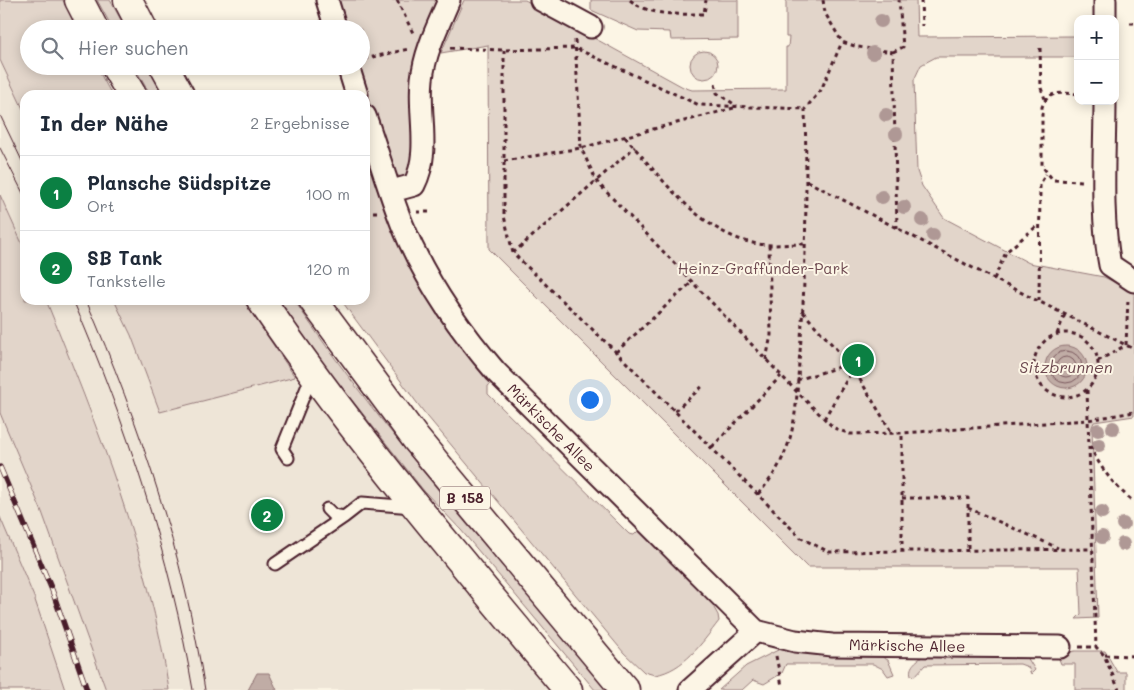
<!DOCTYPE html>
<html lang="de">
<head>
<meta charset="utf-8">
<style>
	body { margin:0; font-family:Mali,sans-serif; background:#f6f6f7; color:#1f2937 }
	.controls { position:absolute; right:15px; top:15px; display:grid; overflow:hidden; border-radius:10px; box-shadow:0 2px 12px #0003 }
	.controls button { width:45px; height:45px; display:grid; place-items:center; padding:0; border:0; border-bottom:1px solid #e0e1e3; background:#fff; color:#1f2937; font:25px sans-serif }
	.you { position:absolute; left:589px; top:399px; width:18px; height:18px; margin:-12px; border:4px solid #fff; border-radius:50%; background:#1a73e8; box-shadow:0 0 0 8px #1a73e833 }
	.badge { display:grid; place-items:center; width:32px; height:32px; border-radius:50%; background:#0b8043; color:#fff; font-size:16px; font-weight:700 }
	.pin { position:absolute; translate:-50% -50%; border:2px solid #fff; box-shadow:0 1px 5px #0006 }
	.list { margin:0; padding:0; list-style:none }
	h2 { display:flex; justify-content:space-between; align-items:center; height:65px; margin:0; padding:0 20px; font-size:21px }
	h2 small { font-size:16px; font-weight:400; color:#747a83 }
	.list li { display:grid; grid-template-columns:32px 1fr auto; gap:15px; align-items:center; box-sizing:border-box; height:75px; padding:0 20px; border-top:1px solid #e0e1e3 }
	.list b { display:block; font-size:19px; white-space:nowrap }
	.list p { margin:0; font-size:16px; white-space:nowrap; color:#747a83 }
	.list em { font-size:16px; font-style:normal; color:#747a83 }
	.icon { flex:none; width:28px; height:28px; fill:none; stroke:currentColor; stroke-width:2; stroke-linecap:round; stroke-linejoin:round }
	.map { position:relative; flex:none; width:1134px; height:690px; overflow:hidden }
	.search { position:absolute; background:#fff; box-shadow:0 2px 12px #0003; left:20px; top:20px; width:350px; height:55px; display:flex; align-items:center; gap:12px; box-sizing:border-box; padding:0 18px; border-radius:28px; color:#747a83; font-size:19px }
	.panel { position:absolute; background:#fff; box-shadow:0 2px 12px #0003; left:20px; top:90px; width:350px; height:215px; border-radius:15px }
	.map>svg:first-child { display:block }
</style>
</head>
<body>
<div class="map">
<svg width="1134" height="690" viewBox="0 0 1134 690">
	<rect width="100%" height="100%" fill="#fcf5e5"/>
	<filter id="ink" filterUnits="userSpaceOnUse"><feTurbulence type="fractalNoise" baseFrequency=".02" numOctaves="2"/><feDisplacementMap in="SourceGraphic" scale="10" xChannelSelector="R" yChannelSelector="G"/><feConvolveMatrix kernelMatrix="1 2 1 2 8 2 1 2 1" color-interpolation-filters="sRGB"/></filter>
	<g filter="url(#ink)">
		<path fill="#eee5d7" d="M0 60 25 113V250L0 195Z
			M46 300H114L131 335 160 412 295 377 402 512 550 690H169L162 646 135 539 94 418Z
			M0 413 42 512 106 690H65L34 597 0 517Z"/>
		<path fill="#e2d5ca" stroke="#967a7a" d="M0 0H63L77 29H29V66H96L112 95H25V113L0 60Z
			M97 0H110L126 29H113Z
			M334 0H437L421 38 423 42 415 170 404 178 394 174 357 66H361V29H344Z
			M464 0H525L683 87 692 90 786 89V47H788L789 37H786V0H916L917 37 1078 36V57H936L921 65 914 80 917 171 922 186 944 218 1029 263 1104 277 1134 292V416L1094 422 1092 427 1098 618 1076 619 1081 614 1079 567H807L489 249 488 45 441 53Z
			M591 0H738V39L671 40 670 32 638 31 591 10Z
			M690 65a14 14 0 1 1 28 0a14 14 0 1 1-28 0Z
			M134 66H147L163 95H150Z
			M365 140 495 380 488 386V394L629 534 634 535 641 528 717 603 714 608 718 615 719 621C702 643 684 670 655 675L644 672 624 653 423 411 341 300H365Z
			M0 195 25 250V300H46C97 426 149 554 169 690H106L42 512 0 413Z
			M114 300H243L295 377 160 412 131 335Z
			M279 300H294C387 438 501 563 609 690H595L461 530 424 491 328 370Z
			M0 517 34 597 65 690H0Z
			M782 648 878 655 888 660 894 674 888 676 883 669 873 664H786L782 673 764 684 753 680 742 690H719L746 666Z
			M1105 651 1117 672H1126V690H1075V664H1061L1059 659 1061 654 1075 651Z
			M926 655 1027 657 1035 670 1031 674 1028 667 1020 664 925 665 915 676 911 675C908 666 918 659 926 655Z"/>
		<path fill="#c0aca5" stroke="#917474" d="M1045 367a21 21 0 1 1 42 0a21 21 0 1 1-42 0Z
			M257 673H269L277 690H248Z"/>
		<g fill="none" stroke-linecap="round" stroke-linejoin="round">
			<path stroke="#79575c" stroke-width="1" d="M1050 367a16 16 0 1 1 32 0a16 16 0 1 1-32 0Z
				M1056 367a10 10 0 1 1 20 0a10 10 0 1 1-20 0Z"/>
			<defs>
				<path id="lane" d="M288 458 282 449 312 375
					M327 509 333 515 344 517 362 503 413 507
					M275 564 344 517"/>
				<path id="street" d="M327 0 336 29
					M541 0 591 27
					M1105 19V0
					M348 66 357 95
					M1105 101C1105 155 1100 212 1110 265L1134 281
					M365 116C378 152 388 189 402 224 424 279 458 328 496 372L756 631 795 641 832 645 1060 647
					M392 191 414 185C431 152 418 115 422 79 425 51 438 26 449 0
					M690 690 756 631"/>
				<path id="primary" d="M79 0 94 29
					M128 0 143 29
					M115 66 132 95
					M164 66 180 95
					M261 300C354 437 462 562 568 690
					M313 300 416 439 625 690"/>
			</defs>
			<use href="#lane" stroke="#4a1f2b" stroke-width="15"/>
			<use href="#street" stroke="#4a1f2b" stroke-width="25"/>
			<use href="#primary" stroke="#4a1f2b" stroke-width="31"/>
			<path stroke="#4a1f2b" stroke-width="3" stroke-dasharray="4 4" stroke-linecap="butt" d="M397 0 413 33
				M630 0C651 17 678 14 704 14L706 0
				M823 0 825 13 842 42 858 47 893 52 897 228
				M921 0 922 26
				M1130 23H1134
				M575 40 581 148 597 182 797 392 834 428 850 434 902 433 1088 420 1134 412
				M450 48 504 50 575 48 699 105 805 109
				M1040 48 1041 88 1045 99
				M504 50V216L513 253 616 352 801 538 829 552 1093 549
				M893 52 903 47 899 0
				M364 59 409 49
				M715 84 717 93 737 106
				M1078 94C1062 93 1048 90 1042 107V166L1053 180 1084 181
				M625 137C661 177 701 235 758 244 773 246 790 244 805 244
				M504 161 581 148 734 108
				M807 181 994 279 1134 349
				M365 212H378
				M417 212H431
				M513 253 635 147
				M994 279 1006 252 1038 225
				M1039 301 1040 184 1046 174
				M803 312 853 368 892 433
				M1034 365a32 32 0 1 1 64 0a32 32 0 1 1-64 0Z
				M1057 334 1065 314
				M1126 345 1128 299
				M616 352 692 282
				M766 360 771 335 769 244
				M1098 361 1126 345
				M797 380 849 364
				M1087 390 1096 647 1104 655 1119 690
				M675 411 704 385
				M824 419 853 369
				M1090 446C1101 469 1114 486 1134 502
				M712 447 781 376
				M758 494C773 478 784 459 790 438 798 410 797 380 800 352 806 271 807 190 805 109L821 90 842 42
				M902 498H968V551
				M968 508 1058 548
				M902 552V433
				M1079 647H1096
				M1105 655 1134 656
				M776 656 782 686"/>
			<use href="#lane" stroke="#fcf5e5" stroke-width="11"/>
			<use href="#street" stroke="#fcf5e5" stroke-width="21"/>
			<use href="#primary" stroke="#fcf5e5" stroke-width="28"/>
			<path stroke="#4a1f2b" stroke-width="1" d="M0 115 25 167
				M0 148 25 197
				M73 300C127 425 170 556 193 690
				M86 300C140 424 184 556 205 690"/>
			<defs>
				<path id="rail" d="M0 467 52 590 87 690"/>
			</defs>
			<use href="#rail" stroke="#4a1f2b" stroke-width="5.5"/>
			<use href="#rail" stroke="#fcf5e5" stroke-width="4" stroke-dasharray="11" stroke-linecap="butt"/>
		</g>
		<g fill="#af9895">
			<circle cx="881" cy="21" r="7"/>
			<circle cx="873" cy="53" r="7"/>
			<circle cx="886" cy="115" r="7"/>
			<circle cx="896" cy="134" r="7"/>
			<circle cx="882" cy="197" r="7"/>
			<circle cx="904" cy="207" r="7"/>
			<circle cx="922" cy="220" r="7"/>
			<circle cx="933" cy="235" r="7"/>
			<circle cx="1113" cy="428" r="7"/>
			<circle cx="1098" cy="430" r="7"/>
			<circle cx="1099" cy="445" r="7"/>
			<circle cx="1102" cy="512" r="7"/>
			<circle cx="1123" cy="524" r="7"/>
			<circle cx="1102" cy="537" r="7"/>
			<circle cx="1123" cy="544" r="7"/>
		</g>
	</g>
	<g text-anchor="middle" stroke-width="4" stroke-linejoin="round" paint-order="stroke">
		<rect fill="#fcf5e5" stroke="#7f5f63" stroke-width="1" x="440" y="486.5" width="50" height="23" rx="4"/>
		<g font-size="14" font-weight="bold" fill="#4a1f2b">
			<text x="465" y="503">B 158</text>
		</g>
		<g font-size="15" fill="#704c53" stroke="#fcf5e5">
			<text x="763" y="274">Heinz-Graffunder-Park</text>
		</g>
		<g font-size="15" fill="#4a1f2b" stroke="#fcf5e5">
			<text transform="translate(551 428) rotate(45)" y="5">Märkische Allee</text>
			<text transform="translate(907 646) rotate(1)" y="5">Märkische Allee</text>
		</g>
		<g font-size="16" font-style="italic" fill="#6d4950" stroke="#fcf5e5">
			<text x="1066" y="373">Sitzbrunnen</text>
		</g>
	</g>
</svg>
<div class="controls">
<button>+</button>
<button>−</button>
</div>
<div class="you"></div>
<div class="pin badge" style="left:858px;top:360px">1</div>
<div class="pin badge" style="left:267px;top:515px">2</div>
<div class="search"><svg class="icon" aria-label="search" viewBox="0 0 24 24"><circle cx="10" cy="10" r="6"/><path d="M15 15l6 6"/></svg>Hier suchen</div>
<section class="panel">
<h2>In der Nähe<small>2 Ergebnisse</small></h2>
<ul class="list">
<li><span class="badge">1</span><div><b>Plansche Südspitze</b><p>Ort</p></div><em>100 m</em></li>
<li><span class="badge">2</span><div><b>SB Tank</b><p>Tankstelle</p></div><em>120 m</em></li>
</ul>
</section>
</div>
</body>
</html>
